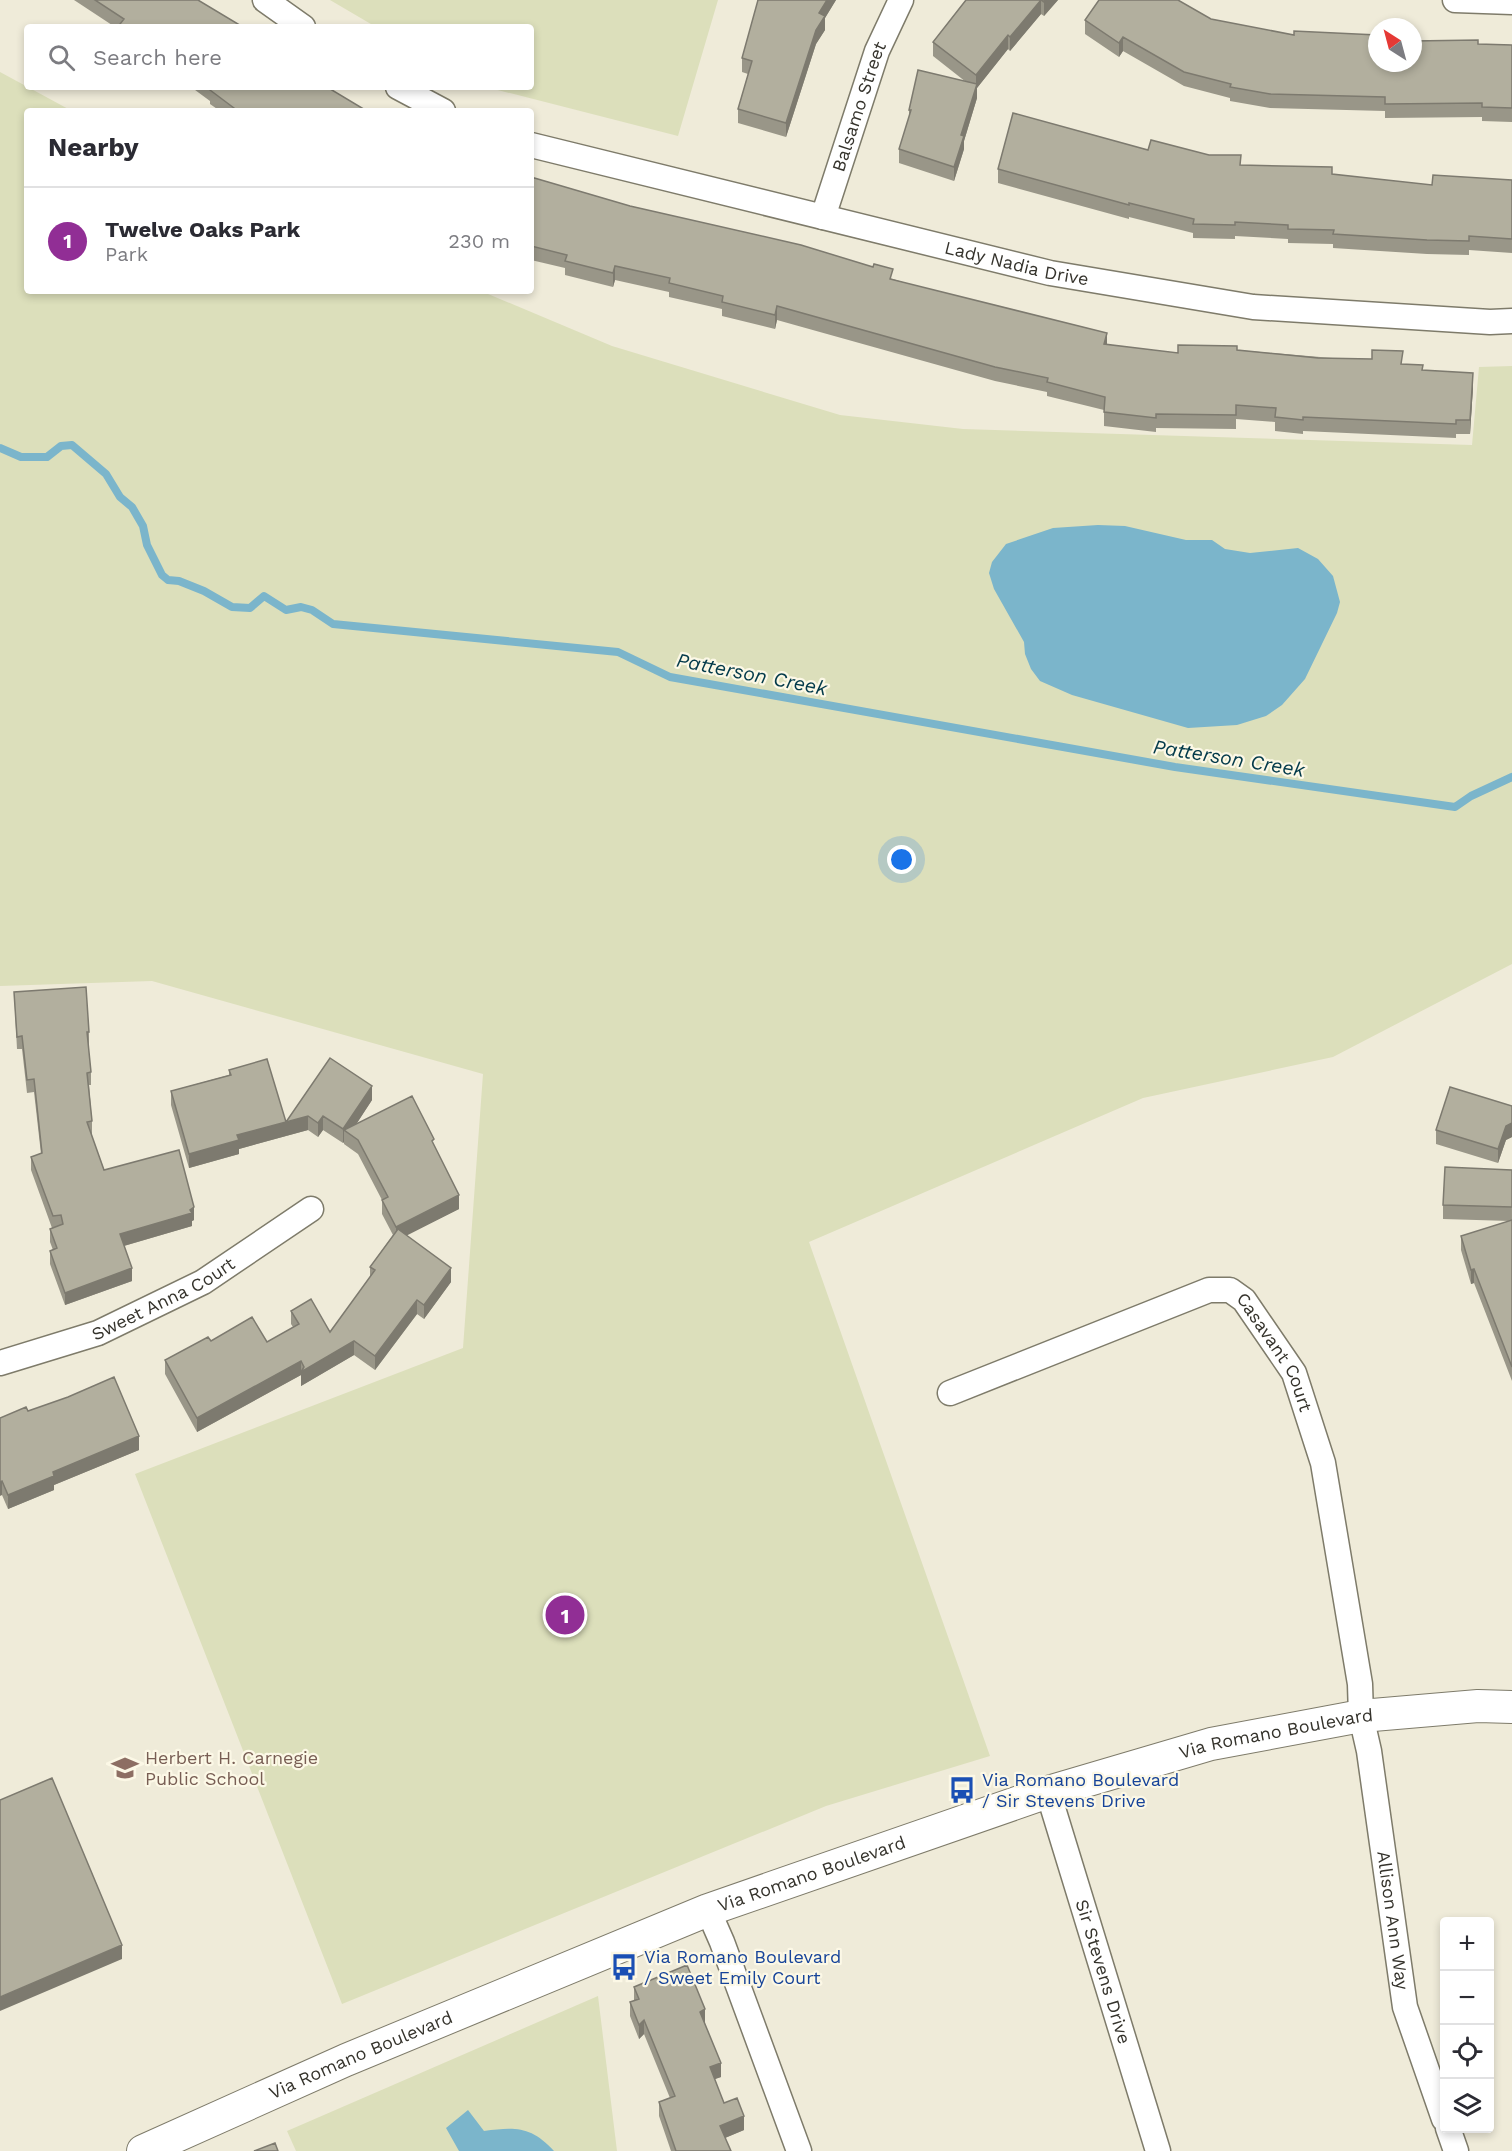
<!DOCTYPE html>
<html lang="en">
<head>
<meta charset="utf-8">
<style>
	body { margin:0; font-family:"Work Sans",sans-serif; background:#f2f2f3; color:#2b2b33 }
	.controls { position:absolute; right:18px; bottom:18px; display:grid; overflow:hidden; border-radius:6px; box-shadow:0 3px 9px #0003 }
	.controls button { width:54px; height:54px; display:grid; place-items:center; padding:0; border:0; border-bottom:2px solid #e1e1e2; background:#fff; color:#2b2b33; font:30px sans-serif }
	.compass { position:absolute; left:1368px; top:18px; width:54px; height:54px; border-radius:50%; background:#fff; box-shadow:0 3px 9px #0003; rotate:324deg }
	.you { position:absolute; left:902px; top:860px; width:21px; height:21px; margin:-15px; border:4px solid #fff; border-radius:50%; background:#1a73e8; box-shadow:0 0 0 9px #1a73e833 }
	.badge { display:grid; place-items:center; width:39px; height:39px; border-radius:50%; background:#912e95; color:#fff; font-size:20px; font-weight:700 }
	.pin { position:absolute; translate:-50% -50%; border:3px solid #fff; box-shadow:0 2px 6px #0006 }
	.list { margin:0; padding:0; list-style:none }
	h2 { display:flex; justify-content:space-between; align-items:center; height:78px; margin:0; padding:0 24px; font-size:26px }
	h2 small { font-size:20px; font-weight:400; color:#7c7c81 }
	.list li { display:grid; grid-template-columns:39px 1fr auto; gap:18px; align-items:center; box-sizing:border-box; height:108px; padding:0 24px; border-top:2px solid #e1e1e2 }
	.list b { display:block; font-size:22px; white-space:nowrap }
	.list p { margin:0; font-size:20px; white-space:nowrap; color:#7c7c81 }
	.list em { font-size:20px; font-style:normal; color:#7c7c81 }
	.icon { flex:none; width:33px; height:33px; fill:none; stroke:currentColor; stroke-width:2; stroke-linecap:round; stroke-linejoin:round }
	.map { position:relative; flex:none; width:1512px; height:2151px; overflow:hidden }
	.search { position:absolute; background:#fff; box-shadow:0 3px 9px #0003; left:24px; top:24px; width:510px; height:66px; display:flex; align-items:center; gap:15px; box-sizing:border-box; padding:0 21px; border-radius:6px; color:#7c7c81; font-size:22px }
	.panel { position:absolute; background:#fff; box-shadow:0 3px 9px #0003; left:24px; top:108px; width:510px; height:186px; border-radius:6px }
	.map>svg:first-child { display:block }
</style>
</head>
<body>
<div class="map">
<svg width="1512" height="2151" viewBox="0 0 1512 2151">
	<rect width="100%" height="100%" fill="#efebd9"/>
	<path fill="#dcdfbb" d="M330 0H718L678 136 486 87H531V27H376Z
		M0 72 72 111H27V291H481L612 346 840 415 963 429 1472 445 1479 367 1512 366V964L1333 1057 1143 1098 809 1242 990 1756 826 1806 342 2004 135 1474 463 1348 483 1074 152 981 0 986Z
		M598 1996 617 2151H296L287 2131Z"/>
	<path fill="#7bb5cb" d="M1098 525 1125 526 1186 540H1212L1225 549 1250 553 1298 548 1318 559 1333 576 1340 602 1337 613 1305 679 1282 705 1266 716 1237 725 1188 728 1072 695 1040 681 1031 669 1025 654 1024 642 994 589 989 573 992 562 1006 544 1053 528Z
		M468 2110 484 2131C515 2127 531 2126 554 2151H459L446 2128Z"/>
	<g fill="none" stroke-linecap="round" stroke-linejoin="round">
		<path stroke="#7bb5cb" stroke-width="8" d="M0 448 21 457H47L61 446 72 445 106 474 120 497 132 507 143 526 147 545 162 575 168 580 179 581 204 591 232 607 250 608 264 596 286 610 301 607 312 610 333 624 618 652 670 677 1175 767 1455 807 1471 796 1512 777"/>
		<defs>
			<g id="minor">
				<path d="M265 0 303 27"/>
				<path d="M1455 0 1512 2"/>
				<path d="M398 87 443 111"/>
				<path id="s1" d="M531 145 1050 273 1253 307 1490 322 1512 321"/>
				<path id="s2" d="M823 217 877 51 901 0"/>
				<path id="s3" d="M0 1363 98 1333 203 1282 311 1209"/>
				<path id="s4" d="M950 1393 1209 1290H1230L1244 1300 1294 1373 1323 1463 1360 1684 1361 1716 1369 1751 1405 2007 1444 2119"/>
				<path id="s5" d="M1048 1792 1158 2151"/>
				<path d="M708 1910 722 1942 799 2151"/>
				<path d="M1448 2128 1456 2151"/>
			</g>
			<g id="tertiary">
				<path id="s6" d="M143 2151 346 2060 708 1910 1048 1792 1211 1744 1361 1716 1478 1706 1512 1707"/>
			</g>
		</defs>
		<use href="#minor" stroke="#7e7b6a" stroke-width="27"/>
		<use href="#tertiary" stroke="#7e7b6a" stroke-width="34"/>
		<use href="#minor" stroke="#fff" stroke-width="24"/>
		<use href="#tertiary" stroke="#fff" stroke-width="32"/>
	</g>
	<path fill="#999688" d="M74 0H198L243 27H115Z
		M757 0H836L825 18V30L816 44 786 137 738 123V109L748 74 742 72V58L757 4Z
		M966 0H1058L1044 16 1041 14 1010 51 1008 49 977 88V98L964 141V149L954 181 899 163V149L909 118V110L966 82 933 56V42Z
		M1211 19 1377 63 1478 44 1512 45V122L1482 121V117L1385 118V111L1270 108 1230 101V98L1184 86 1123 51 1119 57 1085 34V20Z
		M191 87H327L367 111H220L210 104V101Z
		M1148 150 1241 165 1432 185 1512 180V253L1469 250V255L1427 254 1333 248V244L1288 243V239L1235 236V239L1193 238V233L1129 217V219L998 183V169Z
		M531 177 630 206 893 279 1107 345 1178 353 1237 350 1403 364 1473 387 1470 434H1456V438L1303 431V434L1275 431V422L1236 419V429L1156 428V432L1104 426V410L1047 396V392L995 381 777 320 775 329 722 316V309L669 297V292L615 280 613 287 565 275V268L531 260Z
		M14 992 89 1032V1044H88L91 1072V1085H89L92 1121V1134H91L104 1170 194 1220 192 1221V1226L124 1246 132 1281 65 1305 50 1264V1251L53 1250 50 1242V1229L52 1228 31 1170V1157L41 1154 34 1092 27 1093 22 1049H17Z
		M330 1058 372 1100 356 1124 434 1146 459 1209 406 1235 451 1282 424 1319 417 1314 375 1370 354 1355 301 1386V1375L197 1432 165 1374V1360L211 1341 267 1342 293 1327 291 1324V1311L330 1332 370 1277V1267L393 1235 382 1214V1200L358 1154 344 1144V1142L343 1143 323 1130 318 1137 308 1130 286 1136Z
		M229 1070 286 1136 239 1149V1154L189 1168 171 1105V1091L229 1075Z
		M1512 1106V1137L1506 1140 1498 1163 1436 1144V1130Z
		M1512 1170V1381L1474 1283 1471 1284 1461 1250V1236L1510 1221 1443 1219V1205Z
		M28 1411 139 1450 54 1485V1490L8 1509 2 1495 0 1418Z
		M634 1987 705 2023 704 2024 721 2077 714 2079 724 2103 744 2130 725 2138 731 2151H671L659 2116V2102L670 2098 644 2034 639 2039 630 2016V2002L634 2001Z"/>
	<path fill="#7d7a6f" d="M827 0H836L825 18V30L816 44 786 137V123L816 30 819 13Z
		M1041 0V14L1010 51V37Z
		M1046 0H1058L1044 16V2Z
		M1008 35V49L977 88V98L964 141V149L954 181V167L961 135 976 87V75Z
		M1123 37V51L1119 57V43Z
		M615 266V280L613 287V273Z
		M777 306V320L775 329V315Z
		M1107 333V347L1104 344Z
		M1473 373V387L1470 434V420Z
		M372 1086V1100L350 1134 344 1130V1142L343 1143V1129Z
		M308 1116V1130L286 1136V1122Z
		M323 1116V1130L318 1137V1123Z
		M286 1122V1136L239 1149V1154L189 1168V1154L237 1135Z
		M1512 1123V1137L1506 1140 1498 1163V1149L1506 1126Z
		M459 1195V1209L396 1241V1227Z
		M194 1207V1220L192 1221V1226L120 1247V1234L190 1210Z
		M132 1268V1281L65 1305V1293Z
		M451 1268V1282L424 1319V1305Z
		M1474 1269V1283L1471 1284V1270Z
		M417 1300V1314L375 1370V1356Z
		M354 1341V1355L301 1386V1375L197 1432V1418L301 1361V1372Z
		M139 1436V1450L54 1485V1490L8 1509V1495L53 1472Z
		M2 1481V1495L0 1496V1482Z
		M122 1945V1959L0 2011V1997Z
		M705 2009V2023L700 2026V2012Z
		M644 2020V2034L639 2039V2025Z
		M721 2063V2077L710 2081V2067Z
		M744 2116V2130L720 2140V2126Z"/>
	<path fill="#b2af9e" stroke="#7d7a6f" stroke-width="1.5" d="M95 0H198L243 27H124L120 24 124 19Z
		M758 0H827L819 13 825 16 816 30 786 123 738 109 752 61 742 58Z
		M966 0H1046L1044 2 1041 0 1010 37 1008 35 976 75 933 42Z
		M1099 0H1178L1211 19 1294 35V31L1377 35V63H1413V41L1478 40V44L1512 45V108L1482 107V103L1385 104V97L1270 94 1230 87 1231 84 1184 72 1123 37 1119 43 1085 20Z
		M918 70 977 84 961 135 964 136 954 167 899 149 911 110H909Z
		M211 87H327L367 111H238L210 90 212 88Z
		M1013 113 1148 150 1151 140 1209 155H1241L1240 165 1332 167V174L1432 185 1433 175 1512 180V239L1469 236V241L1427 240 1333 234 1334 230 1288 229V225L1235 222V225L1193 224 1194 219 1129 203V205L998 169Z
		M531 177 630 206 801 245 873 267 874 264 893 269 890 279 1107 333 1104 344 1178 353V345L1237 346V350L1318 358 1372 359V350L1403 351 1401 364 1423 365 1422 370 1473 373 1470 420H1456V424L1303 417V420L1275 417 1276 408 1236 405V415L1156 414V418L1104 412 1105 397 1047 382 1048 378 995 367 777 306 775 315 722 302 723 296 669 283 670 278 615 266 613 273 565 261 567 255 531 246Z
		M86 987 89 1032H87L91 1072 87 1073 92 1121 87 1122 104 1170 179 1150 194 1207 190 1210 192 1213 120 1234 132 1268 65 1293 50 1251 57 1248 50 1229 63 1224 61 1215 53 1216 31 1157 42 1153 34 1079 27 1080 22 1036 17 1037 14 992Z
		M330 1058 372 1086 343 1129 323 1116 318 1123 308 1116 286 1122Z
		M267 1059 286 1122 237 1135 239 1140 189 1154 171 1091 231 1075 229 1070Z
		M1450 1087 1512 1106V1123L1506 1126 1498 1149 1436 1130Z
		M412 1096 434 1139 432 1141 459 1195 396 1227 382 1200 388 1197 358 1140 344 1130Z
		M1445 1167 1512 1170V1207L1443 1205Z
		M1512 1220V1367L1474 1269 1471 1270 1461 1236Z
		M398 1229 451 1268 424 1305 417 1300 375 1356 354 1341 301 1372 304 1367 301 1361 197 1418 165 1360 208 1337 211 1341 252 1317 267 1342 299 1324 291 1311 311 1299 330 1332 375 1270 370 1267Z
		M114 1377 139 1436 53 1472 54 1476 8 1495 2 1481 0 1482V1418L26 1407 28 1411 68 1397Z
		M52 1778 122 1945 0 1997V1800Z
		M687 1965 705 2009 700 2012 721 2063 710 2067 724 2103 737 2098 744 2116 720 2126 731 2151H676L659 2102 675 2096 644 2020 639 2025 630 2002 639 1999 634 1987Z
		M275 2143 278 2151H254Z"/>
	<defs>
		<symbol id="school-bare" viewBox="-9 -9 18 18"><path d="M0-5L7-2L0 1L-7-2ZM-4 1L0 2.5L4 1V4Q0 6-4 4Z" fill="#8d6e63" stroke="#fcf8e6" stroke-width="2.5" paint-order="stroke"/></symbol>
		<symbol id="bus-bare" viewBox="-9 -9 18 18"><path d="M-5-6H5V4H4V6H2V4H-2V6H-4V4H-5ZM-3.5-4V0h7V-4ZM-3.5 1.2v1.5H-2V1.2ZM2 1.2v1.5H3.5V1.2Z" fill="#1a4fb4" stroke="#fcf8e6" stroke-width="2.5" paint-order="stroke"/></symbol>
	</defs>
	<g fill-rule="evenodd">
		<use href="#school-bare" x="106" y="1749" width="38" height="38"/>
		<use href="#bus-bare" x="943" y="1771" width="38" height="38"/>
		<use href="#bus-bare" x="605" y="1948" width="38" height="38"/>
	</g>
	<g text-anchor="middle" stroke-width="4.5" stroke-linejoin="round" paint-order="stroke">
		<g font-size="18" fill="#35332c" stroke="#fcf8e6">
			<text dy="6" stroke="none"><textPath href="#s2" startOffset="116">Balsamo Street</textPath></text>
			<text dy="6" stroke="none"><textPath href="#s1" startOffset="500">Lady Nadia Drive</textPath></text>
			<text dy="6" stroke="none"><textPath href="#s3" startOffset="176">Sweet Anna Court</textPath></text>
			<text dy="6" stroke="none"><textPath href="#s4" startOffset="378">Casavant Court</textPath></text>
			<text dy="6" stroke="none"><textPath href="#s6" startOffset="1210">Via Romano Boulevard</textPath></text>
			<text dy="6" stroke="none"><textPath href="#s6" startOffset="724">Via Romano Boulevard</textPath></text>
			<text dy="6" stroke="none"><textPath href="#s4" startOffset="963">Allison Ann Way</textPath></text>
			<text dy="6" stroke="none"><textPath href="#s5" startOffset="188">Sir Stevens Drive</textPath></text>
			<text dy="6" stroke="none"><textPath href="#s6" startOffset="238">Via Romano Boulevard</textPath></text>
		</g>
		<g font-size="18" fill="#785e54" stroke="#fcf8e6" text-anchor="start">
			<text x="145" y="1764">Herbert H. Carnegie<tspan x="145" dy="21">Public School</tspan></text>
		</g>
		<g font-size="18" fill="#164399" stroke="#fcf8e6" text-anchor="start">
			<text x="982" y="1786">Via Romano Boulevard<tspan x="982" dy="21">/ Sir Stevens Drive</tspan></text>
			<text x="644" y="1963">Via Romano Boulevard<tspan x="644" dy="21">/ Sweet Emily Court</tspan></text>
		</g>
		<g font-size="20" font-style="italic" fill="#033a4a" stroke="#fcf8e6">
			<text transform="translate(752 674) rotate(11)" y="7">Patterson Creek</text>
			<text transform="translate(1229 758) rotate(9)" y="7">Patterson Creek</text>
		</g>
	</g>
</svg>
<div class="controls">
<button>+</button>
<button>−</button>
<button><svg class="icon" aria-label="locate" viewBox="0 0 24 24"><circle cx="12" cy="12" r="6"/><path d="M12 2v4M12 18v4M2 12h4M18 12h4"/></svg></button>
<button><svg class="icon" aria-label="layers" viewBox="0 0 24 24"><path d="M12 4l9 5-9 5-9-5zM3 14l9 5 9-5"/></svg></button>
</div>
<svg class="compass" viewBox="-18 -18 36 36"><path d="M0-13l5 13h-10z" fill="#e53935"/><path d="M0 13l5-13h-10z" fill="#7c7c81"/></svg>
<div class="you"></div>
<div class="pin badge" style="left:565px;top:1615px">1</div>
<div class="search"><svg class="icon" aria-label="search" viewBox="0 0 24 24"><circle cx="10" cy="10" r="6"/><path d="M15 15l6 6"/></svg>Search here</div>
<section class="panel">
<h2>Nearby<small></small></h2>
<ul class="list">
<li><span class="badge">1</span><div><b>Twelve Oaks Park</b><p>Park</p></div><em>230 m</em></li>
</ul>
</section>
</div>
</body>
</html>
